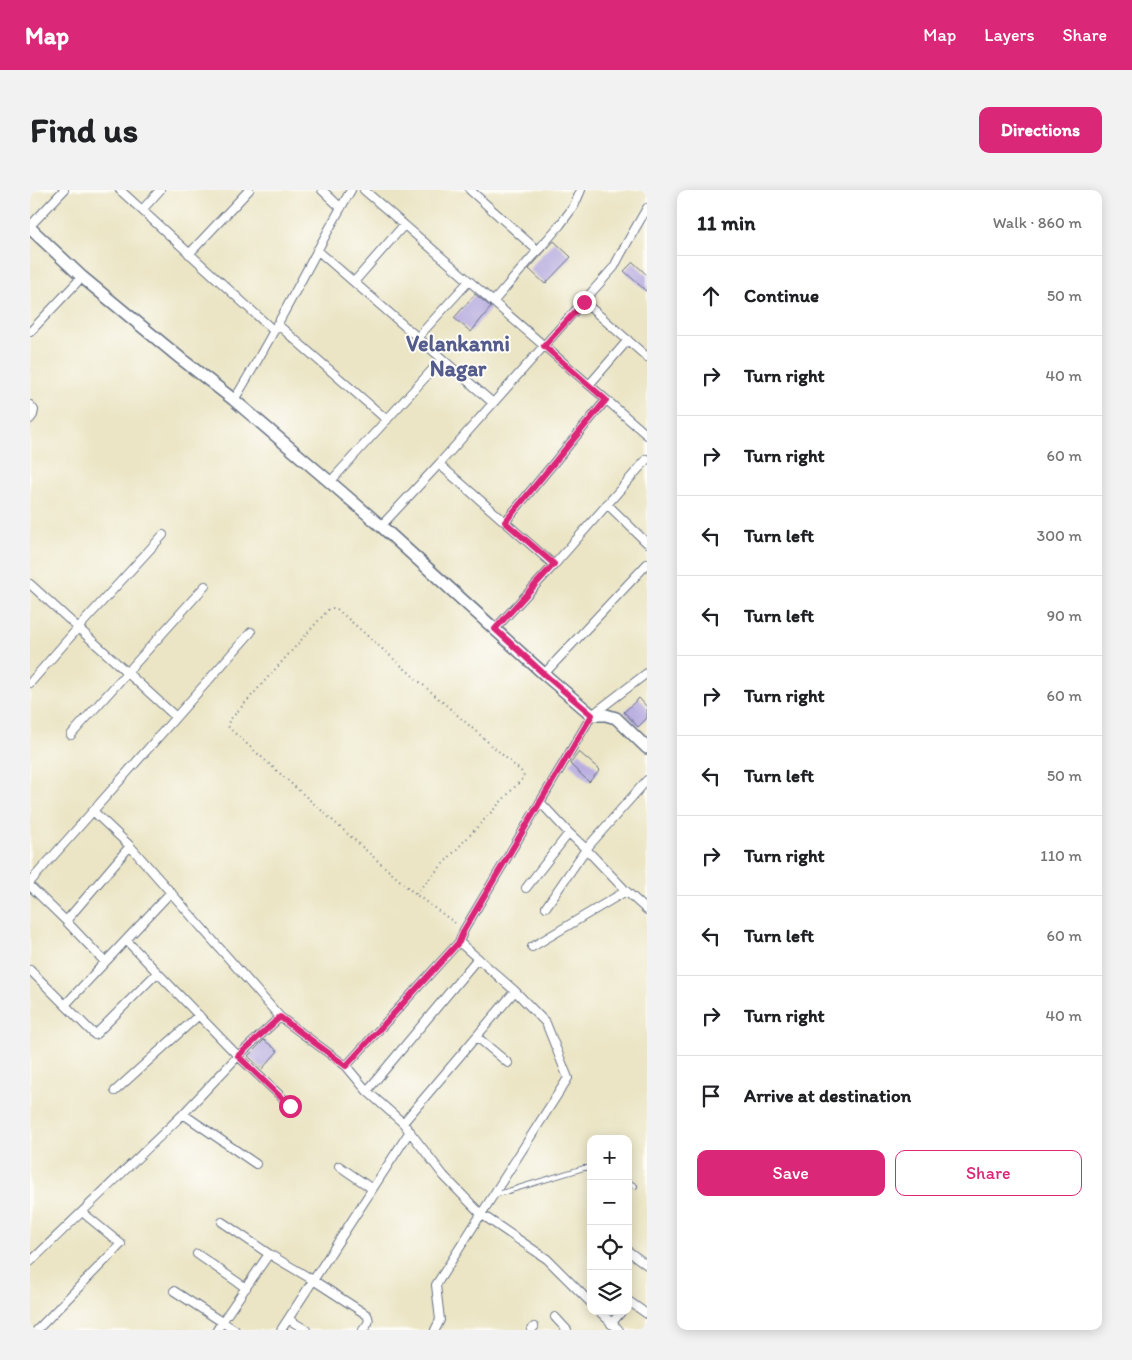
<!DOCTYPE html>
<html lang="en">
<head>
<meta charset="utf-8">
<style>
	body { margin:0; font-family:Itim,sans-serif; background:#f2f2f2; color:#202124 }
	.controls { position:absolute; right:15px; bottom:15px; display:grid; overflow:hidden; border-radius:10px; box-shadow:0 2px 12px #0003 }
	.controls button { width:45px; height:45px; display:grid; place-items:center; padding:0; border:0; border-bottom:1px solid #e0e0e0; background:#fff; color:#202124; font:25px sans-serif }
	.stop { position:absolute; width:15px; height:15px; margin:-11px; border:4px solid #db2777; border-radius:50%; background:#fff }
	.stop.end { background:#db2777; border-color:#fff; box-shadow:0 1px 5px #0008 }
	.list { margin:0; padding:0; list-style:none }
	h2 { display:flex; justify-content:space-between; align-items:center; height:65px; margin:0; padding:0 20px; font-size:21px }
	h2 small { font-size:16px; font-weight:400; color:#757577 }
	.list li { display:grid; grid-template-columns:32px 1fr auto; gap:15px; align-items:center; box-sizing:border-box; height:80px; padding:0 20px; border-top:1px solid #e0e0e0 }
	.list b { display:block; font-size:19px; white-space:nowrap }
	.list em { font-size:16px; font-style:normal; color:#757577 }
	.actions { display:flex; gap:10px; padding:15px 20px }
	.actions a { flex:1; padding:11px 0; border:1px solid #db2777; border-radius:10px; text-align:center; font-size:18px; color:#db2777 }
	.actions .main { background:#db2777; color:#fff }
	.icon { flex:none; width:28px; height:28px; fill:none; stroke:currentColor; stroke-width:2; stroke-linecap:round; stroke-linejoin:round }
	.map { position:relative; flex:none; width:617px; height:1140px; overflow:hidden; border-radius:10px }
	header { display:flex; align-items:center; gap:30px; box-sizing:border-box; height:70px; padding:0 25px; background:#db2777; color:#fff }
	header strong { font-size:24px }
	nav { display:flex; gap:28px; margin-inline-start:auto; font-size:18px }
	.intro { display:flex; align-items:center; justify-content:space-between; box-sizing:border-box; height:120px; padding:0 30px }
	h1 { margin:0; font-size:35px }
	.button { padding:12px 22px; border-radius:10px; background:#db2777; color:#fff; font-size:18px; font-weight:700 }
	main { display:flex; gap:30px; padding:0 30px }
	aside { flex:1; background:#fff; border-radius:10px; box-shadow:0 2px 12px #0003 }
	.map>svg:first-child { display:block }
</style>
</head>
<body>
<header>
<strong>Map</strong>
<nav><a>Map</a><a>Layers</a><a>Share</a></nav>
</header>
<div class="intro"><h1>Find us</h1><a class="button">Directions</a></div>
<main>
<div class="map">
<svg width="617" height="1140" viewBox="0 0 617 1140">
	<rect width="100%" height="100%" fill="#fdfcf7"/>
	<filter id="ink" filterUnits="userSpaceOnUse"><feTurbulence type="fractalNoise" baseFrequency=".02" numOctaves="2"/><feDisplacementMap in="SourceGraphic" scale="10" xChannelSelector="R" yChannelSelector="G"/><feConvolveMatrix kernelMatrix="1 2 1 2 8 2 1 2 1" color-interpolation-filters="sRGB"/></filter>
	<filter id="wash" filterUnits="userSpaceOnUse"><feTurbulence type="fractalNoise" baseFrequency=".0096" numOctaves="4" result="noise"/><feDisplacementMap in="SourceGraphic" scale="20" xChannelSelector="R" yChannelSelector="G"/><feGaussianBlur stdDeviation="1.12" result="paint"/><feColorMatrix in="noise" values="0 0 0 0 0 0 0 0 0 0 0 0 0 0 0 0 0 1.4 0 .05"/><feComposite in="paint" operator="in"/></filter>
	<g filter="url(#wash)">
		<rect width="100%" height="100%" fill="#ebe5c5"/>
		<g id="blocks">
			<path fill="#baafe0" d="M524 51 541 67 515 94 499 79Z
				M603 72 617 85V102L594 81Z
				M445 104 461 117 441 142 424 128Z
				M609 508 617 517V528L608 537 594 522Z
				M549 562 570 580 559 592 540 574Z
				M234 850 248 861 232 879 218 866Z"/>
		</g>
	</g>
	<g filter="url(#ink)">
		<use href="#blocks" fill-opacity="0" stroke="#646f82" stroke-width="1"/>
		<g fill="none" stroke-linecap="round" stroke-linejoin="round">
			<defs>
				<path id="service" d="M598 992 605 996
					M465 1005 554 978H561"/>
				<path id="minor" d="M90 0 244 141
					M292 0 311 18
					M334 0 617 245
					M440 0 508 61
					M112 20 130 0
					M0 36 34 0
					M287 60 463 213
					M159 64 219 0
					M324 92 374 35
					M463 112 530 35 544 16 551 0
					M554 112 617 167
					M247 134 357 230
					M0 142 52 87
					M388 147 439 91
					M559 195 598 150
					M204 210C246 142 281 69 321 0
					M0 215 4 220 3 225 0 229
					M409 274 524 375
					M300 292 412 169
					M577 314 617 353
					M475 332 576 210
					M351 336 409 274 584 77C594 57 606 37 617 18
					M0 394 146 527 63 621 100 656 250 827 316 876 337 901 373 933 414 986 451 1024 517 1069 561 1113
					M465 439 524 375 617 269
					M514 484 617 374
					M0 493 48 438 133 345
					M146 527 221 442
					M41 545 175 396
					M510 612 539 643 556 659 596 701 617 720
					M0 692 63 621
					M0 696 36 731 75 772
					M496 698 539 643
					M516 717 556 659 617 590
					M36 731 100 656
					M96 750 208 866 260 915
					M502 757 596 701
					M0 780 65 845 127 783
					M35 815 141 702
					M447 847 478 873
					M316 876 429 752 434 740 562 525 617 483
					M85 901 169 825
					M337 901 448 768
					M153 924 226 974
					M373 933 485 801
					M309 976 341 998
					M192 1032 239 1064 283 1090 337 1125C341 1131 337 1135 333 1140
					M598 1061 617 1075
					M167 1064 216 1098
					M0 1072 153 924 208 866 250 827
					M144 1101 192 1132 239 1064
					M598 1114 600 1112 617 1124
					M569 1121 589 1140
					M525 1127 537 1140
					M258 1129 276 1140
					M581 1134 592 1121
					M7 1140 91 1054 52 1022
					M187 1140 192 1132 205 1140
					M251 1140 380 941
					M405 1140 410 1130 406 1095 538 888 516 833 485 801 429 752
					M501 1140 504 1137"/>
				<path id="secondary" d="M0 38 52 87 150 168 204 210 300 292 351 336 514 484 562 525H576L586 528 617 558"/>
			</defs>
			<use href="#service" stroke="#646f82" stroke-width="6"/>
			<use href="#minor" stroke="#646f82" stroke-width="10"/>
			<use href="#secondary" stroke="#646f82" stroke-width="14"/>
			<path stroke="#646f82" stroke-width="2" stroke-dasharray="1 4" stroke-linecap="butt" d="M385 704 199 538 198 535 199 531 298 420 302 418 307 419 492 582 494 587 385 704 428 735"/>
			<use href="#service" stroke="#fff" stroke-width="4"/>
			<use href="#minor" stroke="#fff" stroke-width="8"/>
			<use href="#secondary" stroke="#fff" stroke-width="11"/>
		</g>
	</g>
	<g fill="none" stroke-linecap="round" stroke-linejoin="round" filter="url(#ink)">
		<path stroke="#db2777" stroke-width="6" d="M260 916 208 866 250 827 316 876 429 752 434 740 562 525 514 484 465 439 524 374 475 332 576 210 514 156 554 112"/>
	</g>
	<g text-anchor="middle" stroke-width="4" stroke-linejoin="round" paint-order="stroke">
		<g font-size="22" font-weight="bold" fill="#535c8c" stroke="#fdfcf7">
			<text x="428" y="161">Velankanni<tspan x="428" dy="25">Nagar</tspan></text>
		</g>
	</g>
</svg>
<div class="controls">
<button>+</button>
<button>−</button>
<button><svg class="icon" aria-label="locate" viewBox="0 0 24 24"><circle cx="12" cy="12" r="6"/><path d="M12 2v4M12 18v4M2 12h4M18 12h4"/></svg></button>
<button><svg class="icon" aria-label="layers" viewBox="0 0 24 24"><path d="M12 4l9 5-9 5-9-5zM3 14l9 5 9-5"/></svg></button>
</div>
<div class="stop" style="left:260px;top:916px"></div>
<div class="stop end" style="left:554px;top:112px"></div>
</div>
<aside>
<h2>11 min<small>Walk · 860 m</small></h2>
<ul class="list">
<li><svg class="icon" aria-label="ahead" viewBox="0 0 24 24"><path d="M12 20V5M6 11l6-6 6 6"/></svg><div><b>Continue</b></div><em>50 m</em></li>
<li><svg class="icon" aria-label="right" viewBox="0 0 24 24"><path d="M7 20v-9h11M14 6l5 5-5 5"/></svg><div><b>Turn right</b></div><em>40 m</em></li>
<li><svg class="icon" aria-label="right" viewBox="0 0 24 24"><path d="M7 20v-9h11M14 6l5 5-5 5"/></svg><div><b>Turn right</b></div><em>60 m</em></li>
<li><svg class="icon" aria-label="left" viewBox="0 0 24 24"><path d="M17 20v-9H6M10 6l-5 5 5 5"/></svg><div><b>Turn left</b></div><em>300 m</em></li>
<li><svg class="icon" aria-label="left" viewBox="0 0 24 24"><path d="M17 20v-9H6M10 6l-5 5 5 5"/></svg><div><b>Turn left</b></div><em>90 m</em></li>
<li><svg class="icon" aria-label="right" viewBox="0 0 24 24"><path d="M7 20v-9h11M14 6l5 5-5 5"/></svg><div><b>Turn right</b></div><em>60 m</em></li>
<li><svg class="icon" aria-label="left" viewBox="0 0 24 24"><path d="M17 20v-9H6M10 6l-5 5 5 5"/></svg><div><b>Turn left</b></div><em>50 m</em></li>
<li><svg class="icon" aria-label="right" viewBox="0 0 24 24"><path d="M7 20v-9h11M14 6l5 5-5 5"/></svg><div><b>Turn right</b></div><em>110 m</em></li>
<li><svg class="icon" aria-label="left" viewBox="0 0 24 24"><path d="M17 20v-9H6M10 6l-5 5 5 5"/></svg><div><b>Turn left</b></div><em>60 m</em></li>
<li><svg class="icon" aria-label="right" viewBox="0 0 24 24"><path d="M7 20v-9h11M14 6l5 5-5 5"/></svg><div><b>Turn right</b></div><em>40 m</em></li>
<li><svg class="icon" aria-label="arrive" viewBox="0 0 24 24"><path d="M6 21V4h12l-3 4 3 4H6"/></svg><div><b>Arrive at destination</b></div></li>
</ul>
<div class="actions"><a class="main">Save</a><a>Share</a></div>
</aside>
</main>
</body>
</html>
